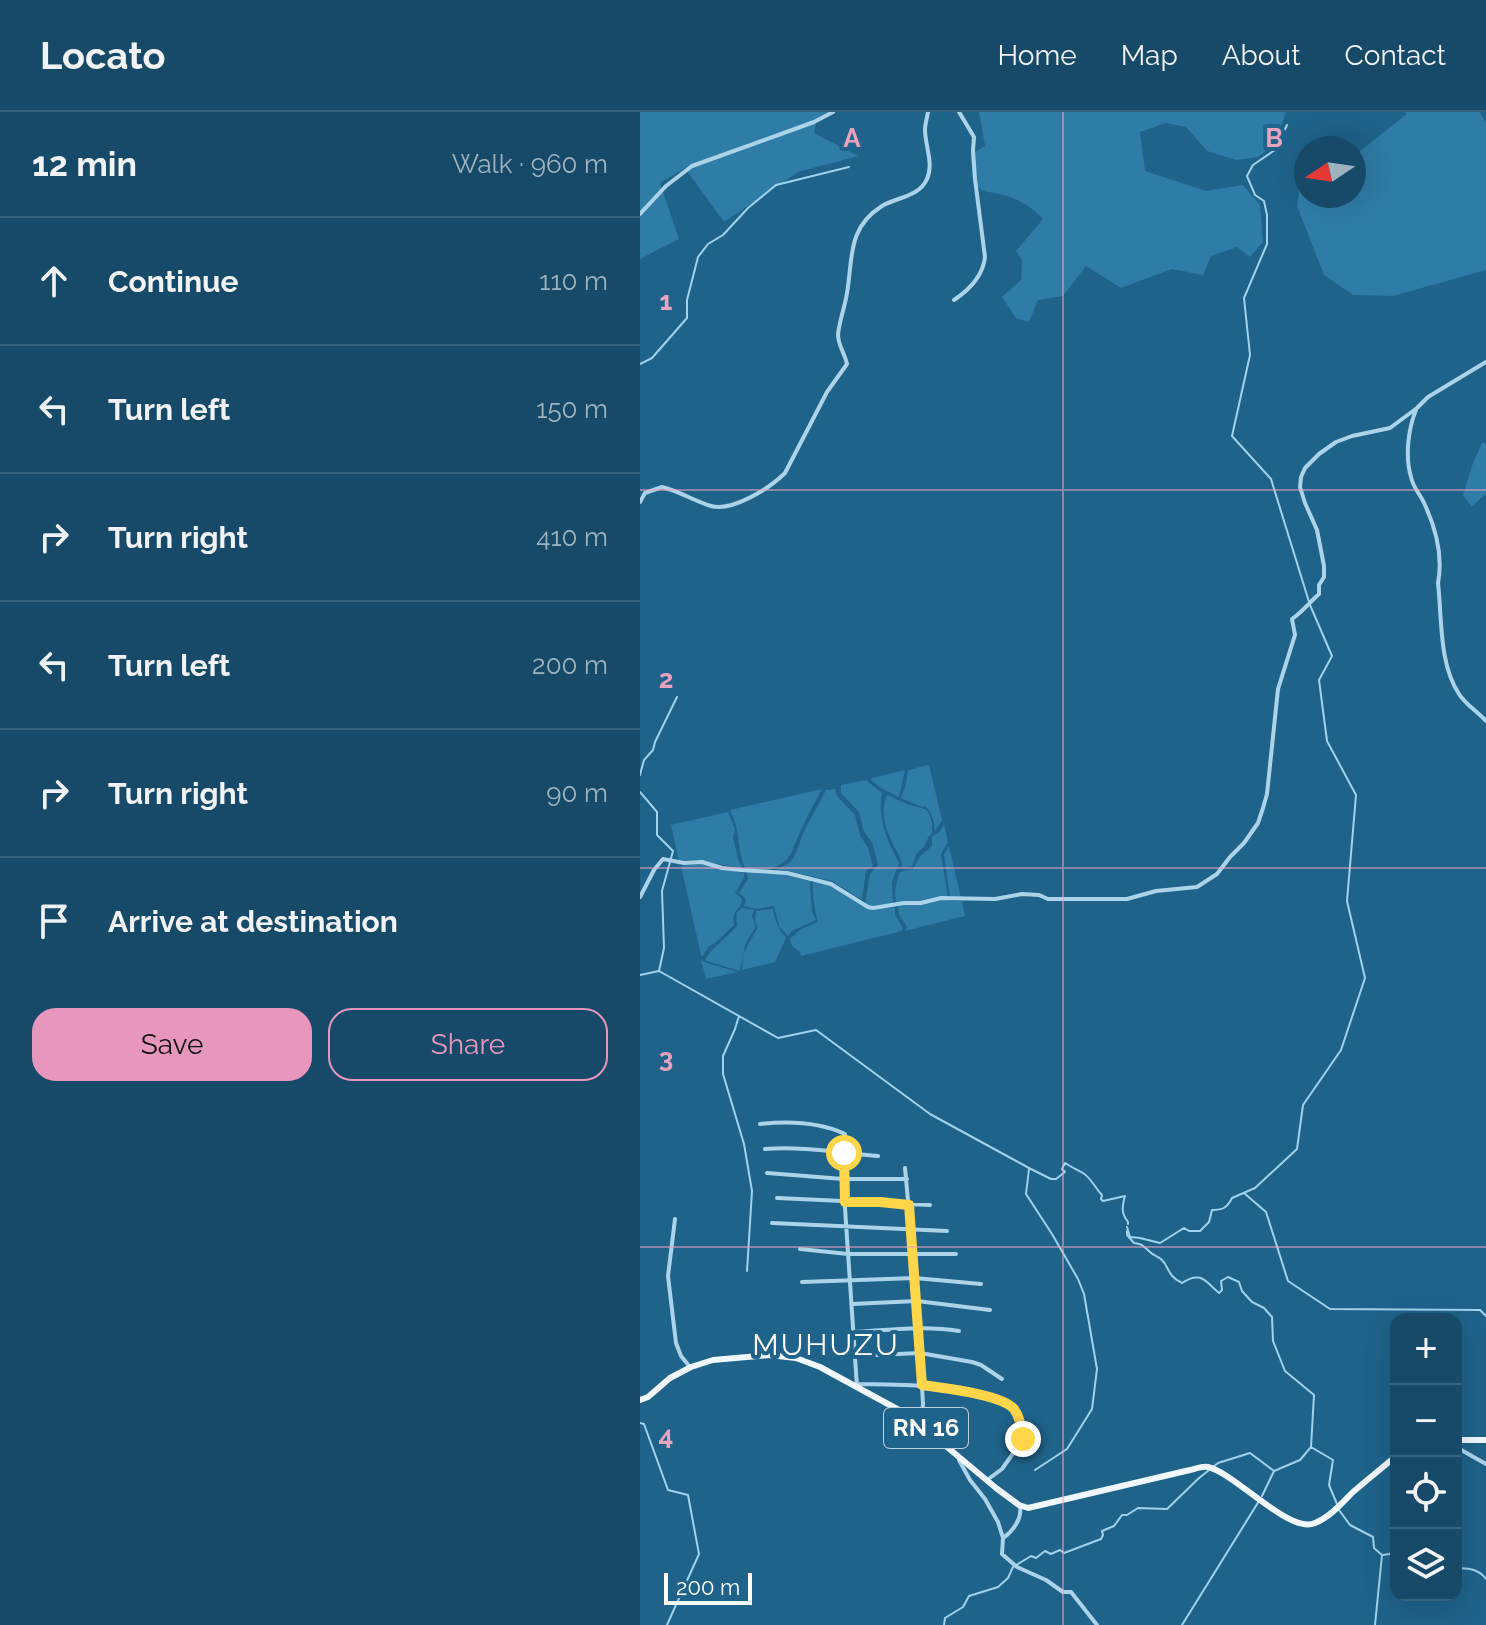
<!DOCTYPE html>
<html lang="en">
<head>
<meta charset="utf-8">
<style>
	body { margin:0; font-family:Raleway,sans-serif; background:#20516e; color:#f1f3f6 }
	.controls { position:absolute; right:24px; bottom:24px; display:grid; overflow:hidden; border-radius:16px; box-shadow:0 8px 32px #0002 }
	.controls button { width:72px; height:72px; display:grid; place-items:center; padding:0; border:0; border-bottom:2px solid #36627c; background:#174a68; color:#f1f3f6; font:40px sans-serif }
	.compass { position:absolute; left:654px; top:24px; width:72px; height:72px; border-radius:50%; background:#174a68; box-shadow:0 8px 32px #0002; rotate:257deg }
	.scale { position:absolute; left:24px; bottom:20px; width:88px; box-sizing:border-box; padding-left:8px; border:4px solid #fff; border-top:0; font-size:22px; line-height:28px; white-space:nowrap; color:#fff; -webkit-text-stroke:6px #1f628a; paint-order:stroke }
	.stop { position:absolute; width:24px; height:24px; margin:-18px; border:6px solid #ffd54a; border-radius:50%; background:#fff }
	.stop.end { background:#ffd54a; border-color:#fff; box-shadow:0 2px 8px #0008 }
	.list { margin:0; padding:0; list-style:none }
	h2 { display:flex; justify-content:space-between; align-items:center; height:104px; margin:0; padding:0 32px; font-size:34px }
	h2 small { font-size:26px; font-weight:400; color:#9eb3c0 }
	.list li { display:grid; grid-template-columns:52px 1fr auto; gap:24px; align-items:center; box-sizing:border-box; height:128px; padding:0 32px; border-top:2px solid #36627c }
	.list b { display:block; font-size:30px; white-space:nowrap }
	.list em { font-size:26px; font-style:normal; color:#9eb3c0 }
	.actions { display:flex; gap:16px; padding:24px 32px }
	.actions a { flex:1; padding:18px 0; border:2px solid #e797bd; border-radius:24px; text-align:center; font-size:28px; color:#e797bd }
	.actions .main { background:#e797bd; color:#111 }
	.icon { flex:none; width:44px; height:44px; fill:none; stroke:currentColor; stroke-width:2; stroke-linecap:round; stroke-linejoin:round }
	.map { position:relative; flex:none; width:846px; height:1513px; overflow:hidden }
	header { display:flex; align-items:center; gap:48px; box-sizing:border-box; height:112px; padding:0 40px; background:#174a68; border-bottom:2px solid #36627c }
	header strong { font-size:38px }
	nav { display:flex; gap:44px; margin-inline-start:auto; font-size:28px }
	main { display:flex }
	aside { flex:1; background:#174a68 }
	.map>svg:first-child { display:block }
</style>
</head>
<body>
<header>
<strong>Locato</strong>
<nav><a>Home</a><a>Map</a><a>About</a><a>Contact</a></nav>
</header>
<main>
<aside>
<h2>12 min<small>Walk · 960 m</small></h2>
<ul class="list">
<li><svg class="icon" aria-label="ahead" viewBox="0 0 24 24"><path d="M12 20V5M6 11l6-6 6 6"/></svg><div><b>Continue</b></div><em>110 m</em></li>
<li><svg class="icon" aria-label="left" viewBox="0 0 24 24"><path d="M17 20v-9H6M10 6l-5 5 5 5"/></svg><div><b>Turn left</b></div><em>150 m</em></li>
<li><svg class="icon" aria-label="right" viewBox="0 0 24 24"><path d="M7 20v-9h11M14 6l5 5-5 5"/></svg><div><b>Turn right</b></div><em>410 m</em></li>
<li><svg class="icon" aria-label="left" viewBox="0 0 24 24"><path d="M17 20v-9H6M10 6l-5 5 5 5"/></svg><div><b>Turn left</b></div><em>200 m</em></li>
<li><svg class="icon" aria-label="right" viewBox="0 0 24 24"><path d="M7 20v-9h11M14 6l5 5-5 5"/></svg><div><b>Turn right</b></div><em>90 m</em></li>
<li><svg class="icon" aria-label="arrive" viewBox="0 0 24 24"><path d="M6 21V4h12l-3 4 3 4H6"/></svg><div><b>Arrive at destination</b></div></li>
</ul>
<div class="actions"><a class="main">Save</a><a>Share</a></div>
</aside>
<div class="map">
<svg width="846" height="1513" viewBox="0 0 846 1513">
	<rect width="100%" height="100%" fill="#1f628a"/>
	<path fill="#2f7ca6" d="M0 0H188L177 7 174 21 218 44 158 60 84 110 45 56 20 71 39 127 0 147Z
		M339 0H646L635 33 618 45 596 48 567 39 546 15 526 11 500 20 505 59 566 79 603 73 620 93 623 130 610 145 597 135 571 144 563 163 532 157 481 176 446 154 423 184 398 188 389 210 376 206 362 185 381 168 382 148 376 139 403 107C393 96 379 87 363 83 347 78 348 84 333 71L331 42 345 34Z
		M765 0H840L846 11V158L753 184 713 183 684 163 657 94 661 68 666 66V84H714V44L767 2Z
		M842 331H846V384L844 383 832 395 823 383 833 351Z
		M289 653 302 708 295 719C294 709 293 702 285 694L282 695 261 686 266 672 268 658Z
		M265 658 259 685 241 676 231 668 232 666Z
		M226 668 242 681C237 706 247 729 259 751L252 770 253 791 230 794 225 791 230 762 238 753 232 730 224 720 219 700 201 681V673Z
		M182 677C174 692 166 706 159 723 155 730 153 740 148 746 144 751 131 758 126 759 120 760 112 758 106 758 96 737 101 719 90 698Z
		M195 677 197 684 215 703 220 723 228 736 233 754 226 759 222 788 192 769 144 758H135C142 755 148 753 152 748 157 741 159 732 162 724 169 708 178 694 186 678Z
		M247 683 267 692 285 697 289 701 292 711V722L289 724 284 735 277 741 272 754 262 756C262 748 260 745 256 738 247 721 239 702 247 683Z
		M88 700 95 717 93 725 98 747 103 757 59 748 39 749 31 713Z
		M304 712 308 730 301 742 308 786 257 792C253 782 256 770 260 760L273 757 280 744 292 734V725L300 719Z
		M309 734 321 786H310L304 742Z
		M60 752 104 761V766L95 781 102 787 101 793C94 800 93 803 94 813L75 831 68 835 63 844 61 843 41 754Z
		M107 760 141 762 170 769 172 800 176 808 152 819 148 824 139 814 134 794 116 797 104 794 106 787 99 781 108 767Z
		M173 770 191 772 230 797 255 795V803L263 816 262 819 161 844 160 840 152 834 150 827 161 817 178 810C175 800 172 781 173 770Z
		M300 788 322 789 325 804 265 819 267 815 259 802 258 794Z
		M102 796 114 798 112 804 116 815C103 832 104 839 100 859L67 849 65 848C73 834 86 827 97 814L96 801Z
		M133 797C135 809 138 816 146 826L135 850 102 858 103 842 118 815 115 810 116 799Z
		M61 848 67 851 98 860 66 867Z"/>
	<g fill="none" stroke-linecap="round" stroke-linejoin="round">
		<path stroke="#9ed2ed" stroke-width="2" d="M0 252 12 246 47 206V188L58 145 68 132 83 123 108 96 136 73 209 55
			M0 663 4 648 13 638 15 630 37 585
			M0 680 17 700V723L33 739 22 779 24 836 19 859
			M0 863 19 859 138 926 176 918 290 1002 389 1056 411 1067H416L425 1060 422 1057 425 1051C431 1055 438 1058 443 1061 451 1066 456 1077 462 1083L461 1087 463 1089 485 1084C482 1095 481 1101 488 1110V1112
			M99 904 95 917 83 944V962L104 1032 112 1079 107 1159
			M389 1057 386 1082 412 1122 438 1167 444 1182 457 1257 452 1297 427 1337 395 1358
			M604 1081 626 1100 648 1169 690 1197 840 1198 846 1204
			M487 1115 490 1125 500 1126 520 1131 544 1116 549 1119H560L569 1110 572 1098C583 1098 587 1096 592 1086L615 1076 657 1037 663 993 701 938 725 866 707 789 716 683 687 629 679 568 692 544 670 493 631 367 592 324 610 243 604 186 627 132V103L624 89 615 83 607 64 613 53 635 38 647 13
			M487 1119V1123L494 1131C503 1132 503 1134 510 1140 513 1143 517 1144 521 1147 530 1155 526 1163 542 1171 561 1158 566 1170 579 1181L582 1178 581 1169 588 1165 599 1170 602 1179 612 1190 624 1196 632 1205 633 1229 645 1259 674 1283 671 1335 693 1348 689 1373 697 1392
			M0 1311 4 1312 28 1378 48 1383 59 1442 27 1513
			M622 1384 634 1359 660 1348 671 1335
			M699 1398 710 1413 733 1425 734 1436 742 1443 750 1442 756 1431
			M816 1456C828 1456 839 1457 846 1467
			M304 1513 305 1506 323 1495 329 1484 358 1475 368 1466 373 1455 391 1444 396 1446 405 1439 411 1442 420 1438 424 1441 461 1427 463 1423 462 1419 474 1414 482 1403H487L498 1396 527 1397 559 1366 578 1351 610 1341 634 1359
			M542 1513 619 1389
			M735 1513 742 1443"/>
		<path stroke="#abd4eb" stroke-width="4" d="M0 102 26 74 52 54 174 10 193 0
			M314 188C329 178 343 164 345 145L335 67 333 39 334 25 319 0
			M776 298C768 317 765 345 771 365 773 376 781 383 785 393 796 417 803 445 798 471 802 507 799 552 819 582 825 592 838 600 846 609
			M0 390 5 381 22 375C39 379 54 389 71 394 92 400 130 376 145 361L187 280 207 252C205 242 198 233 198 223 199 209 205 195 207 181 213 146 207 116 242 94 257 85 279 85 287 67 294 52 285 33 285 18 285 12 287 6 288 0
			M557 775 577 762 590 745 604 731 618 711 623 696 627 682 638 577 655 523 652 507C663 499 669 491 679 482V473L684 465V454L677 418 665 391 660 375 661 365 665 356 679 342 696 330 712 324 750 316 777 296 788 285 846 250
			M0 785 14 758 23 747 44 751 62 750 82 756 101 758 147 761 191 772 228 795 233 796 264 791H281L301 786 355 787 382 782 399 783 408 787H487L516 779 557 775
			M120 1012C148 1009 179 1010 205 1022L203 1066 217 1275
			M125 1037C163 1034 200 1041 238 1044
			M265 1056 277 1187 283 1292 282 1303 279 1311
			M127 1061 203 1067H267
			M137 1086 290 1093
			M35 1107 28 1164 36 1231 41 1244 50 1255
			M132 1111 307 1119
			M160 1137 208 1142H316
			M162 1170 275 1166 341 1172
			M212 1192 277 1189 350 1198
			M214 1220C248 1218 284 1213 319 1219
			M215 1244 280 1241 332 1250 341 1253 362 1267
			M217 1272C265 1273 329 1271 372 1294 379 1304 382 1316 383 1327L362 1357 347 1368
			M816 1335 846 1352
			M319 1348 330 1368 345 1387 358 1410 363 1426 362 1442 377 1455 406 1468 423 1480H431L457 1513
			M363 1426C373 1419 382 1407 380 1395"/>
		<path stroke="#f0f8fe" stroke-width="6" d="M0 1288 8 1285 30 1266 51 1255 73 1248 129 1243 156 1246 180 1255 270 1304 356 1376 379 1393 388 1396 550 1358C555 1357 562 1354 568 1355 595 1361 650 1423 675 1411 690 1405 702 1391 713 1380 727 1368 742 1356 756 1344
			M816 1328H846"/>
	</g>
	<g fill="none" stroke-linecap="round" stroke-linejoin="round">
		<path stroke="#ffd54a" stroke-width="10" d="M204 1041 205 1090H240L269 1093 282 1273C301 1276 362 1282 374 1297 380 1305 382 1318 383 1327"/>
	</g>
	<path fill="none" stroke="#e7a3bd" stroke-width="2" stroke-opacity="0.55" d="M423 0V1513M0 378H846M0 756H846M0 1135H846"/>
	<g text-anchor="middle" stroke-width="8" stroke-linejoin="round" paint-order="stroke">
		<rect fill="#1f628a" stroke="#bcd0dc" stroke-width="2" x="244" y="1296" width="84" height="40" rx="6"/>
		<g font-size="24" font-weight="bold" fill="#fff">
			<text x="286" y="1324">RN 16</text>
		</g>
		<g font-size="30" letter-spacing="2" fill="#fff" stroke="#1f628a">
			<text x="186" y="1243">MUHUZU</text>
		</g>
	</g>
	<g font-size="26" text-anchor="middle" font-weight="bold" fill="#e7a3bd" stroke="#1f628a" stroke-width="8" stroke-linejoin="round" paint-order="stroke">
		<text x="212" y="35">A</text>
		<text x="634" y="35">B</text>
		<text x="26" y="198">1</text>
		<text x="26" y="576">2</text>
		<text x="26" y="955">3</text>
		<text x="26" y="1333">4</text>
	</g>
</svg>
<div class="controls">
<button>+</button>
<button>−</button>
<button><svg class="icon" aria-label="locate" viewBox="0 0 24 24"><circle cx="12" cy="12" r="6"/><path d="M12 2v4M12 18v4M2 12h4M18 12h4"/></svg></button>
<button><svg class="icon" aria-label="layers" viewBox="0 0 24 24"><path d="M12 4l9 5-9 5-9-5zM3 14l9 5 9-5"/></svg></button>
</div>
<svg class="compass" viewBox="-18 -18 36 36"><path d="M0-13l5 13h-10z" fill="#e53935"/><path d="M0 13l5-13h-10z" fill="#9eb3c0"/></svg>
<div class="scale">200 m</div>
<div class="stop" style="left:204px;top:1041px"></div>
<div class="stop end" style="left:383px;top:1327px"></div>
</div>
</main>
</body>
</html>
